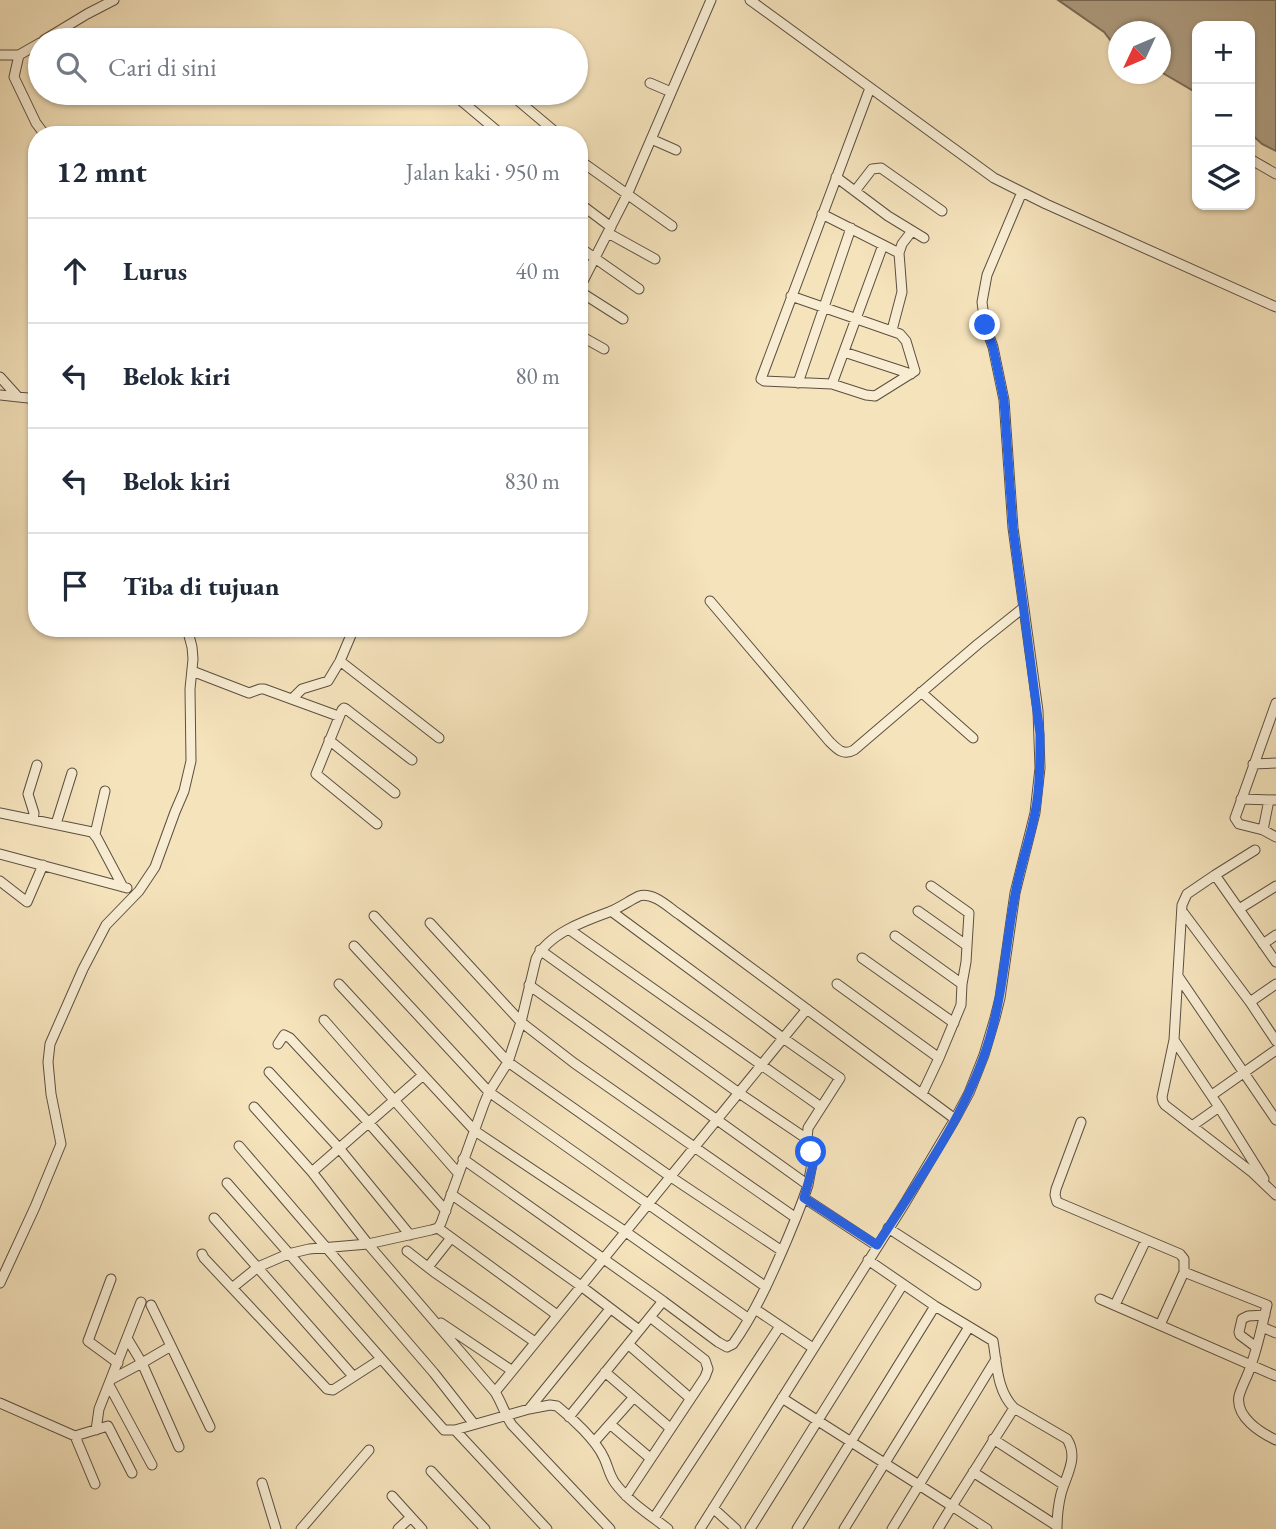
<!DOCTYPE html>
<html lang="id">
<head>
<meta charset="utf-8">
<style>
	body { margin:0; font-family:"EB Garamond",serif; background:#f6f6f7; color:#1f2937 }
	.controls { position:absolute; right:21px; top:21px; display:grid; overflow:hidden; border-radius:14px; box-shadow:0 2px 5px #0004 }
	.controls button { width:63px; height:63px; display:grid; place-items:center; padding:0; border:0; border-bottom:2px solid #e0e1e3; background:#fff; color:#1f2937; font:35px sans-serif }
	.compass { position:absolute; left:1108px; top:21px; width:63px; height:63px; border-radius:50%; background:#fff; box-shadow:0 2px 5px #0004; rotate:226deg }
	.stop { position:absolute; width:21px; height:21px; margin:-16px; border:5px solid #2563eb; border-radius:50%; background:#fff }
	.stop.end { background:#2563eb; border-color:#fff; box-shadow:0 2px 7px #0008 }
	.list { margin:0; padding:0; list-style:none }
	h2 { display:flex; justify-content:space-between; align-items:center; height:91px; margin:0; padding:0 28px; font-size:30px }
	h2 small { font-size:23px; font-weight:400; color:#747a83 }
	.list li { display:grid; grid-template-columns:46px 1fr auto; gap:21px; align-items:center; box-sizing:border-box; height:105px; padding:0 28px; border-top:2px solid #e0e1e3 }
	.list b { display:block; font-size:26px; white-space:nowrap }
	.list em { font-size:23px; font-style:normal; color:#747a83 }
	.icon { flex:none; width:38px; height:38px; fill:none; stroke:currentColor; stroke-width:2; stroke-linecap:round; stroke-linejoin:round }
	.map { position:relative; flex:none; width:1276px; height:1529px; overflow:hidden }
	.search { position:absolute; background:#fff; box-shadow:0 2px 5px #0004; left:28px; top:28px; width:560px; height:77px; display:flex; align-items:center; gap:18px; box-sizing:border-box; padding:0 24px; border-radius:38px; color:#747a83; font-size:26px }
	.panel { position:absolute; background:#fff; box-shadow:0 2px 5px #0004; left:28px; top:126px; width:560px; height:511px; border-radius:28px }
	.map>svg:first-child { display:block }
</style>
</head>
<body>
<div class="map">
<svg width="1276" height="1529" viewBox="0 0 1276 1529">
	<rect width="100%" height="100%" fill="#f5e3bc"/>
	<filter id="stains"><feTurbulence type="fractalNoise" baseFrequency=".00286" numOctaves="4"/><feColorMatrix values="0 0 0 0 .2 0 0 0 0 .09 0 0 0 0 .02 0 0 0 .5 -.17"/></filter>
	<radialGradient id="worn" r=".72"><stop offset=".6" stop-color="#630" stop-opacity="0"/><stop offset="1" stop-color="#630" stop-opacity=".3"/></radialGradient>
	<path fill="#b0a084" stroke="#7a6c59" stroke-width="2" d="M1058 0H1276V151L1262 144 1250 133V26H1197V93L1161 72 1160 32H1118V50L1104 32Z"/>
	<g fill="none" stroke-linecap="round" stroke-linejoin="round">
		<defs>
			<path id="minor" d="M750 0 994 178 1046 204 1276 307
				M44 40 87 14 114 0
				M40 43 19 55 14 77 36 123 45 135
				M0 55H19
				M650 83 671 92
				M452 93 502 135
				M509 93 559 135
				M651 139 676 150
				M579 152 582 156V162L672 226
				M1250 159 1276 174
				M836 177 888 216 924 238
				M855 191 872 169 881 168 942 211
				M579 203 611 227
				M822 214 899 253 902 292 892 330
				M608 233 655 259
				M579 247 639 289
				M899 253 902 244 912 231
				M579 289 627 195 711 0
				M579 291 623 319
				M791 296 900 334 906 341 915 371 875 396 866 395 832 384 764 381 761 379 870 88
				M579 335 604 349
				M844 352 911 374
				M0 377 18 397
				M798 383 851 228
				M832 384 883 245
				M0 395 37 399
				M710 601 829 741C837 749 843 756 854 750L978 644 1023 608
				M340 661 439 738
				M192 671 249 693 260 689H264L338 716
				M921 692 973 738
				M292 699 302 689 328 681 340 661 354 628
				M1276 703 1235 818 1239 824 1263 830 1276 837
				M329 740 395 793
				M1253 764 1276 763
				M1241 799 1276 800
				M0 813 92 832 97 838 123 887
				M33 820 34 813 28 794 37 765
				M56 824 72 773
				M377 824 316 774 342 710 344 708 346 709 412 760
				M1263 830 1269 800
				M95 834 105 791
				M0 854 127 888
				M1215 875 1255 850
				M0 881 27 902 43 865
				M1239 909 1276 886
				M611 911 783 1038 840 1078 808 1128 807 1139 813 1158 808 1185
				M918 911 966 945
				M1182 911 1250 1002 1276 1041
				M374 916 508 1062 671 1177 782 1251
				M570 930 821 1107
				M895 936 962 984
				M1263 944 1276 935
				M354 946 489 1092 766 1287
				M540 950 739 1093 807 1139
				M862 958 954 1023
				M1276 962 1215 875 1187 894 1182 905 1174 1040 1162 1097 1163 1102 1165 1105 1253 1173 1276 1195
				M1178 976 1276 1120
				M339 984 475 1131 626 1232 749 1319
				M837 984 939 1058
				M1250 1002 1276 984
				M324 1020 458 1173
				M1174 1040 1219 1107 1264 1179
				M278 1044 284 1035 290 1038 368 1122 446 1211
				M269 1072 339 1148 410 1235
				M922 1094 939 1058 961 1005 962 984 966 962 969 913 931 886
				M1212 1095 1276 1050
				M254 1107 312 1172 368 1244 495 1392C502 1403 505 1415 512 1425L610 1529
				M1081 1122 1056 1189 1055 1195 1057 1202 1180 1254 1184 1259V1272
				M1192 1126 1219 1107
				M239 1146 434 1373 474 1424
				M463 1159 663 1301 718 1342 727 1347 733 1344C755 1313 771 1277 786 1242 794 1223 802 1204 808 1185L529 985
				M312 1172 422 1076
				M227 1183 444 1430H455L529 1409 550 1405 557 1406C572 1418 596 1440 604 1458 608 1466 609 1475 615 1483 629 1502 650 1515 668 1529
				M451 1194 581 1286 639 1330
				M804 1198 877 1246
				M214 1218 353 1376
				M796 1218 574 1063 521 1022 536 959C548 934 584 921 609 912 619 908 629 901 639 896 654 892 668 907 680 915L955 1119
				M438 1228 557 1315
				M888 1228 976 1285
				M407 1251 434 1272 535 1342
				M202 1254 204 1258 327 1389 333 1390 381 1359
				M868 1260 935 1306 993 1341C997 1365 997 1391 1014 1408L1067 1439C1079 1458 1066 1475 1061 1494 1058 1506 1057 1517 1057 1529
				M428 1267 451 1238
				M111 1279 88 1341 118 1363
				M0 1283 35 1207 61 1144 51 1094 48 1062 50 1044 83 969 106 925 139 891 155 867 175 812 184 791 191 761 190 689 193 659 192 647 187 628
				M232 1288 258 1267 288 1254 309 1249 368 1244 431 1230 438 1228 441 1223 484 1104 489 1092 508 1062 521 1022 430 923
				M1100 1299 1276 1376
				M151 1305 171 1346 142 1363 179 1447
				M1115 1305 1146 1240
				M755 1309 813 1348
				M441 1323 511 1370
				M1160 1325 1184 1272 1267 1305C1262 1325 1258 1346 1251 1365 1248 1376 1242 1385 1239 1396 1235 1417 1261 1433 1276 1440
				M1262 1327 1276 1333
				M628 1344 690 1398
				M171 1346 210 1427
				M1256 1347 1240 1335 1239 1332 1242 1319 1248 1316 1265 1315
				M605 1372 670 1428
				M112 1379 142 1363 127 1338
				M109 1385 152 1465
				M495 1392 807 1009
				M782 1398 952 1506 938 1529
				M0 1403 75 1436 95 1484
				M529 1409 610 1309
				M569 1417 663 1301
				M610 1424 650 1458
				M96 1430 99 1409 141 1302
				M455 1430 547 1529
				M75 1436 108 1426 132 1473
				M993 1439 1064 1485
				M594 1442 634 1397
				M431 1471 485 1529
				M973 1472 1057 1526
				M262 1483 276 1529
				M392 1496 411 1517
				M626 1496 705 1377 708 1369 705 1360 650 1317
				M713 1508 736 1529
				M654 1518 780 1326
				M301 1529 369 1450
				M398 1529 411 1517 422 1529
				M700 1529 905 1203 955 1119 969 1093 984 1055 995 1018 1000 998 1015 893 1035 813 1040 768 1038 711 1013 528 1004 400 993 347 985 325 982 302 987 275 1022 192
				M750 1529 903 1284
				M797 1529 935 1306
				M844 1529 969 1327
				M892 1529 996 1359
				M987 1529 952 1506 1014 1408"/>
		</defs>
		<use href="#minor" stroke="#5c4f41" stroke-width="11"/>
		<use href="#minor" stroke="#f8edd3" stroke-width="9"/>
	</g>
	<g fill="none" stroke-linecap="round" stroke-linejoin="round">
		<path stroke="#2563eb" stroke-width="9" d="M811 1152 813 1165 804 1198 877 1245C919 1179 968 1113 990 1037 1004 989 1006 939 1016 890 1021 864 1030 839 1035 813 1040 787 1040 761 1040 734L1013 528 1004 400 993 347 985 325"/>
	</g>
	<rect width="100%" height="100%" filter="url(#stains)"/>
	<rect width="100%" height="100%" fill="url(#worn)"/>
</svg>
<div class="controls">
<button>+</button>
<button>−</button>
<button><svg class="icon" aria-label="layers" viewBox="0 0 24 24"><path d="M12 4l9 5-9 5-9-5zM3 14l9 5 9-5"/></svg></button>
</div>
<svg class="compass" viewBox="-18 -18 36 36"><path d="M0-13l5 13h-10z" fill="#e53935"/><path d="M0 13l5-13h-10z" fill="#747a83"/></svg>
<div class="stop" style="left:811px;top:1152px"></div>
<div class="stop end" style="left:985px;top:325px"></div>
<div class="search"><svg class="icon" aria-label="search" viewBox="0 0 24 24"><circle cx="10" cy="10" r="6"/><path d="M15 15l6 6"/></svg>Cari di sini</div>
<section class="panel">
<h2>12 mnt<small>Jalan kaki · 950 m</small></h2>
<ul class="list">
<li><svg class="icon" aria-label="ahead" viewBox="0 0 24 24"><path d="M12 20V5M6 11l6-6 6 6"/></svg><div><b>Lurus</b></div><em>40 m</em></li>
<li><svg class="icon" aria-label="left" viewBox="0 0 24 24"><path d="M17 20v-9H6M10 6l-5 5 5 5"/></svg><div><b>Belok kiri</b></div><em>80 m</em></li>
<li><svg class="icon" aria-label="left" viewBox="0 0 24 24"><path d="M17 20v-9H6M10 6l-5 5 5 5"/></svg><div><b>Belok kiri</b></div><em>830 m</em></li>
<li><svg class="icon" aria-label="arrive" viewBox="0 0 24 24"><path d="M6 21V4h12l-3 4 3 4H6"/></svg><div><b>Tiba di tujuan</b></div></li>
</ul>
</section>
</div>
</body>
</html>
